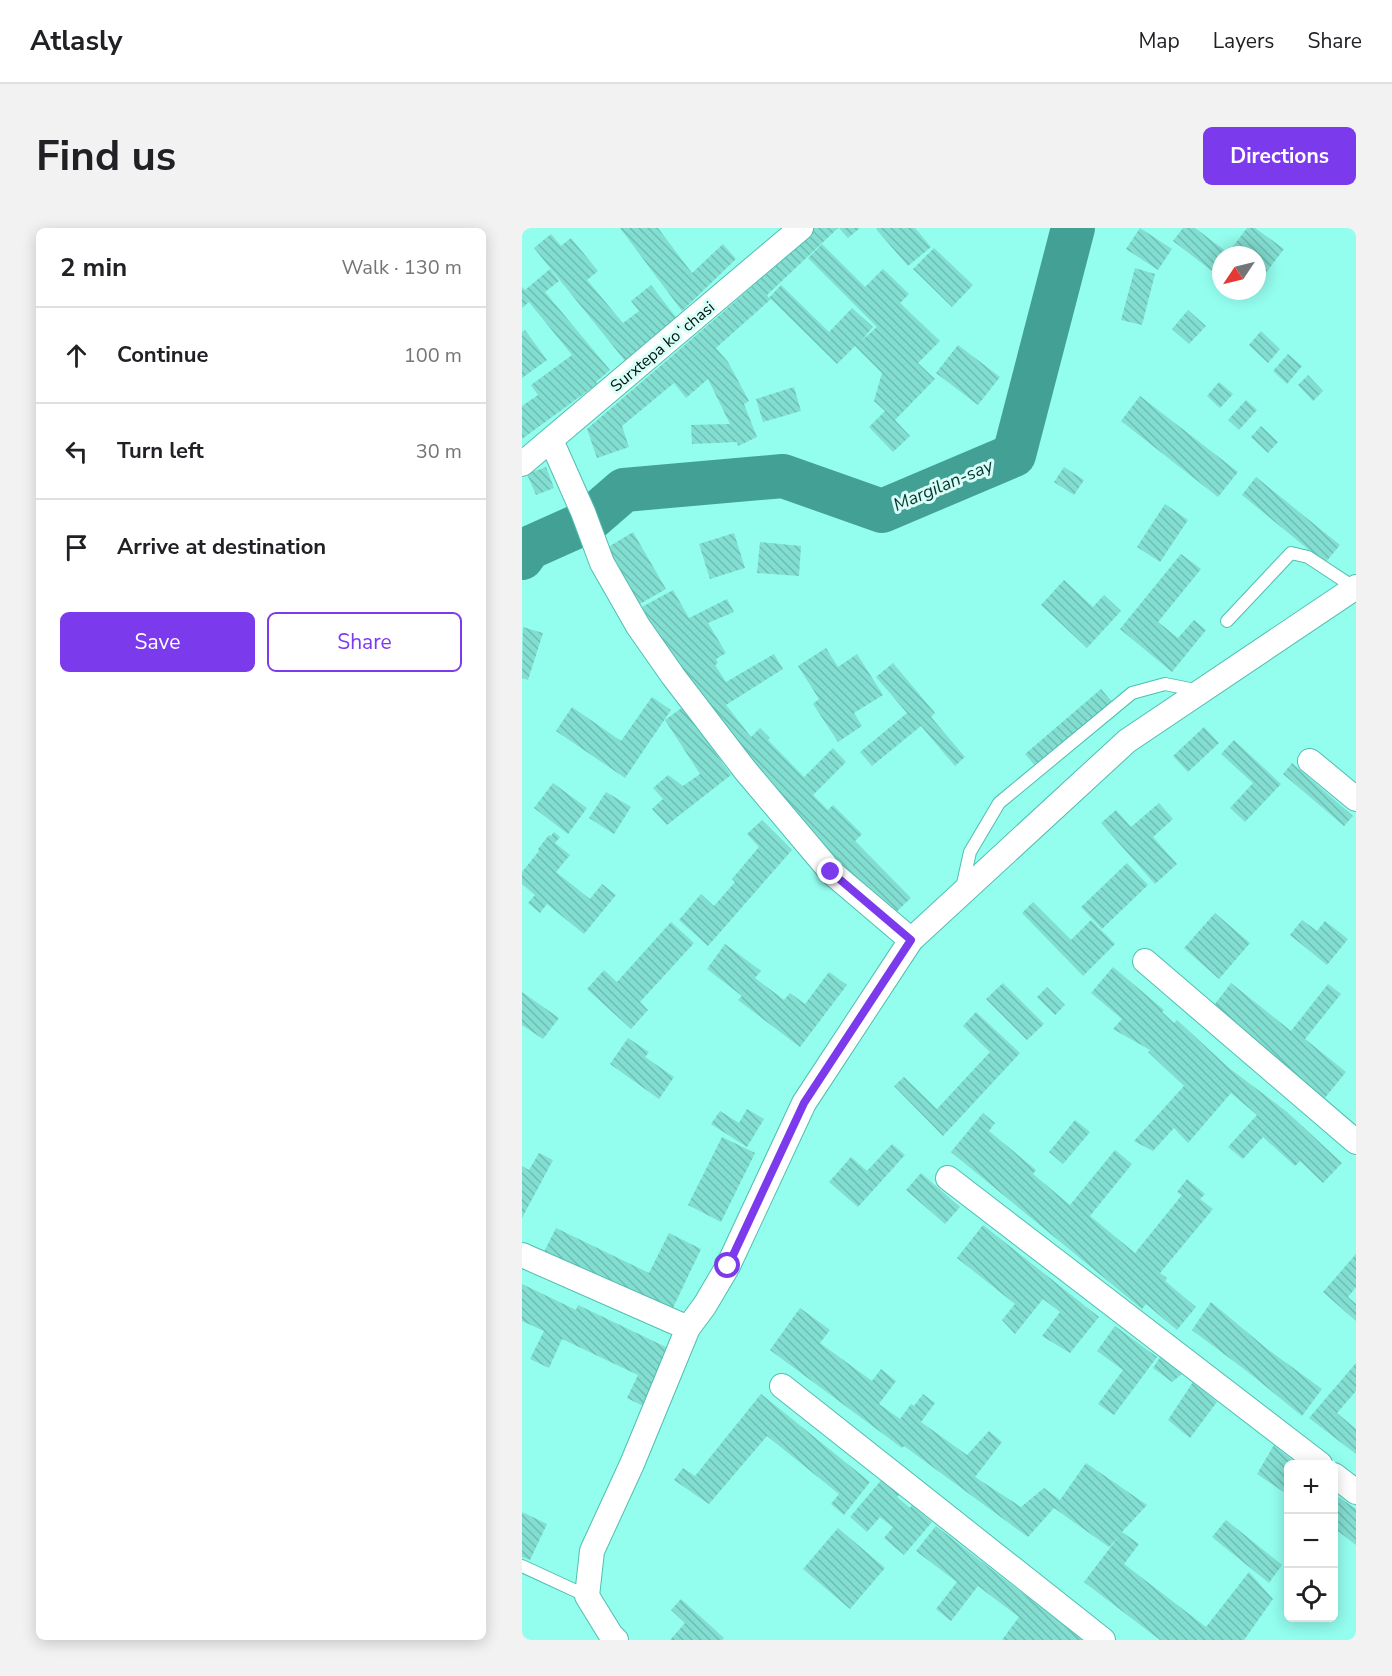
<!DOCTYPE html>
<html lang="en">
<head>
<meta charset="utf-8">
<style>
	body { margin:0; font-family:"Nunito Sans",sans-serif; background:#f2f2f2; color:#202124 }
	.controls { position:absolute; right:18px; bottom:18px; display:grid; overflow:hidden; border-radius:9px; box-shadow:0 3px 15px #0003 }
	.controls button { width:54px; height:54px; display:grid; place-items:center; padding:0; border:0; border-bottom:2px solid #e0e0e0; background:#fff; color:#202124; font:30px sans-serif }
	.compass { position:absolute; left:690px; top:18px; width:54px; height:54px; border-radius:50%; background:#fff; box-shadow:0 3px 15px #0003; rotate:235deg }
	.stop { position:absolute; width:18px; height:18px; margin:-14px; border:4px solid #7c3aed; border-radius:50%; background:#fff }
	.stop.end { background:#7c3aed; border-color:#fff; box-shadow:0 2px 6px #0008 }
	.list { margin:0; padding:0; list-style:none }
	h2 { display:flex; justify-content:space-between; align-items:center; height:78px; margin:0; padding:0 24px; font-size:26px }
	h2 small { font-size:20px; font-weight:400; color:#757577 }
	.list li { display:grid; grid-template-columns:39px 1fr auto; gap:18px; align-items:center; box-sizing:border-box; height:96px; padding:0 24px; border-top:2px solid #e0e0e0 }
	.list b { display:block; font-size:22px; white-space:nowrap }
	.list em { font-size:20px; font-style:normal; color:#757577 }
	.actions { display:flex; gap:12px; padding:18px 24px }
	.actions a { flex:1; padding:14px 0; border:2px solid #7c3aed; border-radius:9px; text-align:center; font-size:21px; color:#7c3aed }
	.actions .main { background:#7c3aed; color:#fff }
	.icon { flex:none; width:33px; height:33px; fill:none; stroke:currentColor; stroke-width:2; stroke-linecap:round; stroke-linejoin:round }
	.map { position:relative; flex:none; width:834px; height:1412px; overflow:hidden; border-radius:9px }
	header { display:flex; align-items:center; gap:36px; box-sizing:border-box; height:84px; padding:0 30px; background:#fff; border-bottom:2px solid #e0e0e0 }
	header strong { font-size:28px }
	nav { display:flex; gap:33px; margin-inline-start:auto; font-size:21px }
	.intro { display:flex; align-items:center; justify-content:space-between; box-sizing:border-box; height:144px; padding:0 36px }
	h1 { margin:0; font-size:42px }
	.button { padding:15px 27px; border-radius:9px; background:#7c3aed; color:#fff; font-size:21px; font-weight:700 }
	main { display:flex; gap:36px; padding:0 36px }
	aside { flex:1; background:#fff; border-radius:9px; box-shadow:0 3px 15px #0003 }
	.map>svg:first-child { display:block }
</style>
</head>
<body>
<header>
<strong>Atlasly</strong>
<nav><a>Map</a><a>Layers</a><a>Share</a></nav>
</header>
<div class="intro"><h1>Find us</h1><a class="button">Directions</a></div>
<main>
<aside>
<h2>2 min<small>Walk · 130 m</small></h2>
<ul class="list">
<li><svg class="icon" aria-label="ahead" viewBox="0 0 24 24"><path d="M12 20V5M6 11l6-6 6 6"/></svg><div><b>Continue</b></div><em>100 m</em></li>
<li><svg class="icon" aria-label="left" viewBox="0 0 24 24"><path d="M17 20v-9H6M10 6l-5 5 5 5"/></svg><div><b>Turn left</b></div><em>30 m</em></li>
<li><svg class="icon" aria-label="arrive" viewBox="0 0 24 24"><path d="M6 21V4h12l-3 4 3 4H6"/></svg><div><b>Arrive at destination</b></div></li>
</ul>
<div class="actions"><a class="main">Save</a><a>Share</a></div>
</aside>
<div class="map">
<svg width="834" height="1412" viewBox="0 0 834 1412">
	<defs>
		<pattern id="building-back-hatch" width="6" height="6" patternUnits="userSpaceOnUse" patternTransform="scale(1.5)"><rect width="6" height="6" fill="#82ded1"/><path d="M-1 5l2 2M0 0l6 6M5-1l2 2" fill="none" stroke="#6ebdb2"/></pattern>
	</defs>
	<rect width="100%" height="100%" fill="#93fdee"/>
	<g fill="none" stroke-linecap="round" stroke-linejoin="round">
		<path stroke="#43a094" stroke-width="44" d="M0 330 7 320 65 294 102 262 261 248 360 283 492 227 551 0"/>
	</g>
	<path fill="url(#building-back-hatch)" d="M98 0H136L170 45 201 16 214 31 160 83Z
		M289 0H316L245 67 247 70 259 57 307 104 330 80 351 99 339 113 355 99 286 30 300 16 343 59 361 41 387 66 378 75 418 113 396 135 413 151 373 192 388 208 371 224 347 199 363 183 352 173 360 145 333 118 315 136 249 71 194 120 206 134 227 173 222 176 235 209 216 218 215 214 170 216 169 197 208 196 186 151 164 170 152 155 100 198 107 219 75 230 65 201 200 85 234 55 231 52Z
		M317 0H338L326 10Z
		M355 0H393L409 19 386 38 354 1Z
		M618 0 650 21 636 42 604 21Z
		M661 0H673L709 27H699V50L651 13Z
		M725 0H733L762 21 743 46 735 40V27H718L709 21Z
		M29 6 39 18 49 10 76 43 65 52 101 95 117 83 109 73 129 57 156 92 104 134 12 20Z
		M412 20 451 57 430 79 391 41Z
		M613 40 633 46 620 97 599 92Z
		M28 41 37 53 23 64 88 142 74 154 75 156 0 211V178L16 167 9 157 50 127 7 74 0 80V59L3 62Z
		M666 82 684 98 667 116 650 101Z
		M3 102 25 132 0 150V104Z
		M739 103 758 121 746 135 727 117Z
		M436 117 478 149 456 177 414 145Z
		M766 126 780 138 765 156 751 143Z
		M786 147 801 163 791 173 776 157Z
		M697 154 711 166 698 180 685 168Z
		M272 159 279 183 241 194 234 171Z
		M618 168 716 244 696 269 599 193Z
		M724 172 735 182 717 202 706 192Z
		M739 198 756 214 746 225 729 209Z
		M24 239 32 260 14 267 5 246Z
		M542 239 562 252 552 267 532 254Z
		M734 249 818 317 803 335 720 267Z
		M643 276 666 292 638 334 615 319Z
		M111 304 144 361 111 380 78 324Z
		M212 305 223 340 188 351 177 316Z
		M238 314 279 318 277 348 235 345Z
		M659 326 679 341 636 394 656 410 672 392 684 402 650 444 598 401Z
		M542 352 571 379 582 367 599 383 565 420 519 377Z
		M151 362 167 390 205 371 212 384 186 395 204 425 194 431 196 435 193 437 204 454 252 426 261 441 204 477 229 509 238 500 248 510 246 512 282 549 311 520 324 534 291 567 306 582 311 577 340 606 333 613 389 670 371 687 222 536 143 419 120 379Z
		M1 399 21 405 6 452 0 450Z
		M304 420 316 439 335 426 361 467 332 485 340 498 316 514 291 476 297 471 276 438Z
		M371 435 413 485 409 489 443 529 433 538 399 498 350 538 338 524 385 485 354 449Z
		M579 461 590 474 514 539 503 526Z
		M130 469 149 482 103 550 34 503 50 479 99 513Z
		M161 479 209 547 145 597 130 581 141 571 131 560 146 547 161 558 178 546 143 492Z
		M682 499 697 515 666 544 651 528Z
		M712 512 759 556 723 594 708 580 731 555 699 526Z
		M770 535 831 588 822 598 761 546Z
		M31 555 65 580 46 606 12 580Z
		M84 564 109 579 92 606 67 590Z
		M637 575 651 591 631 609 655 636 633 656 579 595 594 582 609 599Z
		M240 592 270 622 186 718 157 692 179 666 192 678 213 654 210 651 237 619 225 606Z
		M32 604 38 609 33 615 48 627 34 644 68 671 80 656 94 667 62 706 25 676 18 685 6 675 13 667 0 656V644L17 623 16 621 27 607 29 608Z
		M605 635 626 657 580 701 559 679Z
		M511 674 549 712 569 692 593 716 561 748 500 685Z
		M693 685 728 715 697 751 662 720Z
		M780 692 795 703 803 693 826 711 805 737 768 707Z
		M149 694 172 715 118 774 126 782 109 801 65 761 82 742 95 754Z
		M203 716 239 743 233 750 262 772 268 765 283 776 307 744 325 757 278 819 216 772 220 768 185 741Z
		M591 739 642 782 640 784 652 795 655 792 707 840 765 884 820 935 801 955 778 933 773 938 741 909 721 931 706 919 735 887 709 865 666 915 652 900 631 923 612 913 662 858 626 824 628 822 591 801 600 791 569 765Z
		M481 755 522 796 505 812 464 771Z
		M709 755 769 803 806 756 819 766 783 811 824 844 802 871 690 780Z
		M525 759 543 777 533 787 515 769Z
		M0 764 37 790 21 811 0 797Z
		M454 784 498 825 421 908 372 858 382 849 415 881 468 824 441 798Z
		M106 810 127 824 123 829 152 849 137 871 88 836Z
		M225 881 242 891 225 919 189 896 198 883 217 895Z
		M461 885 473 895 467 903 514 942 511 946 548 977 593 922 610 936 568 988 613 1025 660 967 655 964 665 951 683 966 678 971 691 981 638 1045 645 1050 643 1053 674 1079 655 1102 624 1076 620 1081 429 924Z
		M553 892 568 904 541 936 527 924Z
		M200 909 233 925 199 994 166 977Z
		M370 916 383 927 336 979 307 954 329 929 345 943Z
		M17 925 31 932 0 990V938L7 942Z
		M399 945 438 979 423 996 384 962Z
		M461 997 577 1089 548 1125 520 1108 538 1084 521 1071 493 1106 480 1092 493 1076 435 1030Z
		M34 1000 127 1045 147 1005 179 1021 149 1084 21 1026Z
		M834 1026V1059L826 1069 834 1076V1093L801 1064Z
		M0 1056 54 1082 56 1077 148 1121 121 1178 105 1170 116 1147 40 1111 27 1140 8 1131 22 1103 0 1093Z
		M689 1074 744 1120 800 1161 780 1188 726 1144 670 1102Z
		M278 1080 308 1102 298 1115 350 1153 359 1141 374 1153 357 1176 378 1191 389 1176 392 1178 401 1166 413 1175 399 1194 445 1227 467 1203 480 1214 453 1249 499 1279 522 1260 538 1272 564 1235 625 1277 600 1304 617 1316 602 1336 684 1399 727 1344 751 1371 722 1412H638L562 1354 597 1308 587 1319 532 1280 506 1309 382 1218 380 1220 248 1122Z
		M593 1098 635 1129 592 1187 576 1176 601 1142 575 1123Z
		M639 1128 660 1146 650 1154 631 1140Z
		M834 1135V1163L815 1185 834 1201V1226L787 1190Z
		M671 1154 695 1174 668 1210 646 1192Z
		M239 1166 348 1254 322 1287 309 1276 317 1266 245 1208 187 1276 152 1252 161 1240 173 1248Z
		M752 1217 775 1236H766V1267L735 1246Z
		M361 1250 379 1265 375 1269 388 1280 390 1277 410 1294 382 1327 362 1310 371 1299 358 1289 345 1304 328 1289Z
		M812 1266 834 1281V1317L812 1300Z
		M0 1284 25 1296 8 1332 0 1329Z
		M704 1292 760 1337 747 1355 690 1309Z
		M414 1298 469 1341 561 1412H480L497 1389 456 1358 429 1393 414 1381 435 1354 394 1323Z
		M316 1300 363 1340 328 1381 281 1341Z
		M159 1371 202 1410 200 1412H148L163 1395 149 1382Z"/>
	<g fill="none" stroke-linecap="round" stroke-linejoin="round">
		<defs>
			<path id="lane" d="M705 393 769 325 786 329 833 360
				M440 660 448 624 477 575 610 465 643 456 678 463
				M0 1338 65 1368"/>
			<path id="street" d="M29 212 61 284 80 335 116 398 151 448 223 542 309 644 389 712
				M0 236 279 0
				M788 533 834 571
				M623 733 834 914
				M426 950 798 1236
				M0 1027 166 1100 110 1236 70 1323 65 1368 89 1407 94 1412
				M166 1100 183 1077 206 1038 282 875 389 712 605 513 834 359
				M260 1158 581 1412
				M812 1247 834 1264"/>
		</defs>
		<use href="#lane" stroke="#51beb0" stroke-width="14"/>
		<use href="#street" stroke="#51beb0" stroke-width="26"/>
		<use href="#lane" stroke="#fff" stroke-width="12"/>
		<use href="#street" stroke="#fff" stroke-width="24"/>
	</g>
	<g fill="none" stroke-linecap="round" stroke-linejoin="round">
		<path stroke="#7c3aed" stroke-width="8" d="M206 1038 282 875 389 712 309 644"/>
	</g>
	<g text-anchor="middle" stroke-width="6" stroke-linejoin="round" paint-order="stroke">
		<g font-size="16" fill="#00120f" stroke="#d7fef7">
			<text transform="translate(140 118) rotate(-40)" y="6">Surxtepa koʻchasi</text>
		</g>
		<g font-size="18" font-style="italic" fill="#093631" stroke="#d7fef7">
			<text transform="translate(421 257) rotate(-23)" y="6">Margilan-say</text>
		</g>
	</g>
</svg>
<div class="controls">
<button>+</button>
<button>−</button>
<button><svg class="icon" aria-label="locate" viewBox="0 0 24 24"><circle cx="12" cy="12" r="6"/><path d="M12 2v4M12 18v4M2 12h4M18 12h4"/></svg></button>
</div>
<svg class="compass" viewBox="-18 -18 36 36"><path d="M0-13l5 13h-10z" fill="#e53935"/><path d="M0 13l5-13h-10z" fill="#757577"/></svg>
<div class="stop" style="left:206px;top:1038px"></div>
<div class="stop end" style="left:309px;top:644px"></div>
</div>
</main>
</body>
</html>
